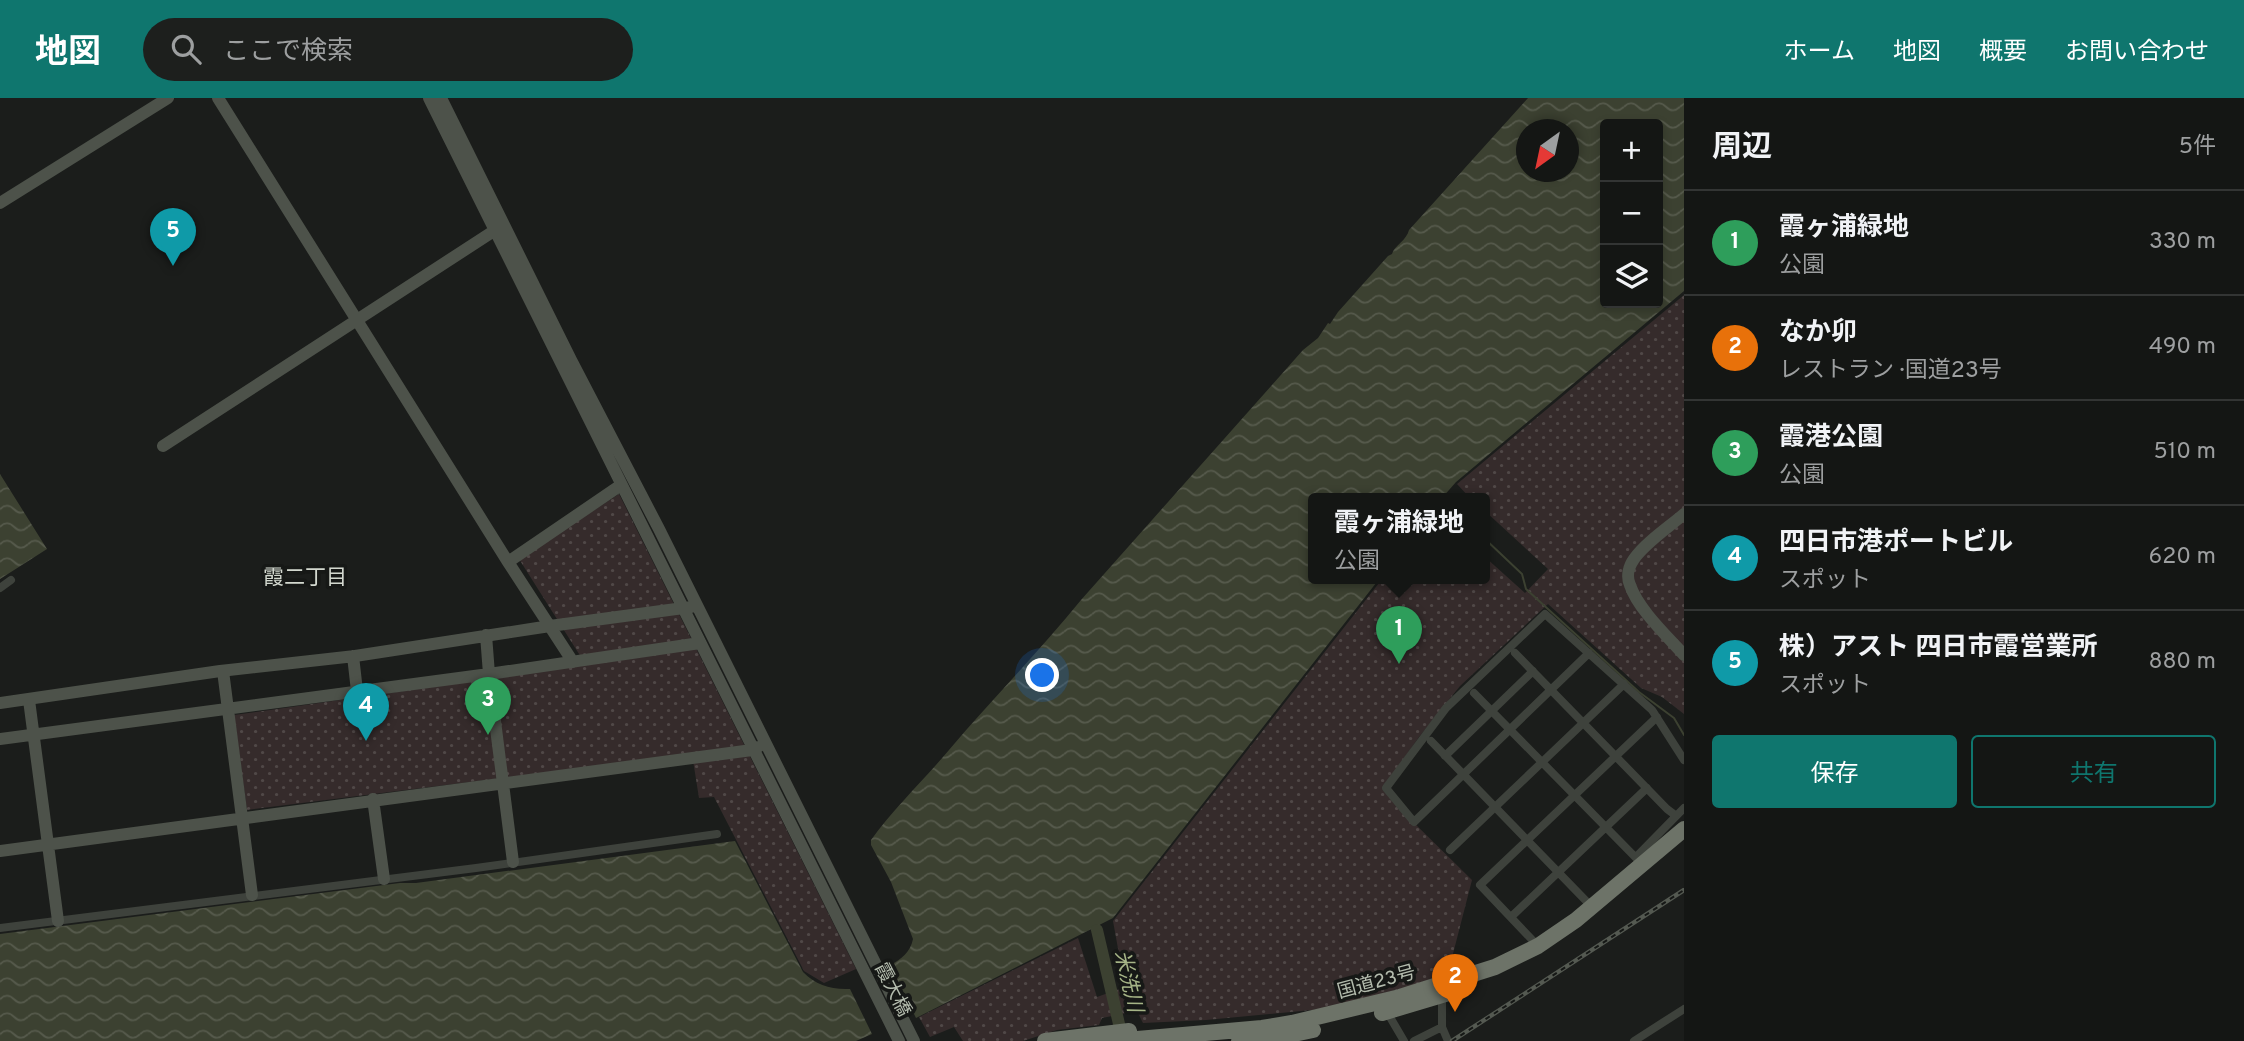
<!DOCTYPE html>
<html lang="ja">
<head>
<meta charset="utf-8">
<style>
	body { margin:0; font-family:Overpass,"Noto Sans JP",sans-serif; background:#1d1f1d; color:#f1f3f6 }
	.controls { position:absolute; right:21px; top:21px; display:grid; overflow:hidden; border-radius:7px; box-shadow:0 4px 10px #0003 }
	.controls button { width:63px; height:63px; display:grid; place-items:center; padding:0; border:0; border-bottom:2px solid #333534; background:#141614; color:#f1f3f6; font:35px sans-serif }
	.compass { position:absolute; left:1516px; top:21px; width:63px; height:63px; border-radius:50%; background:#141614; box-shadow:0 4px 10px #0003; rotate:213deg }
	.you { position:absolute; left:1043px; top:578px; width:24px; height:24px; margin:-18px; border:5px solid #fff; border-radius:50%; background:#1a73e8; box-shadow:0 0 0 10px #1a73e833 }
	.badge { display:grid; place-items:center; width:46px; height:46px; border-radius:50%; background:#0f766e; color:#fff; font-size:23px; font-weight:700 }
	.pin { position:absolute; translate:-50% -58px; filter:drop-shadow(0 2px 4px #0008) }
	.pin::after { content:''; position:absolute; top:37px; width:24px; height:21px; background:inherit; clip-path:polygon(0 0,100% 0,50% 100%) }
	.popup { position:absolute; left:1308px; top:395px; width:182px; height:91px; box-sizing:border-box; display:grid; place-content:center; border-radius:7px; background:#141614; filter:drop-shadow(0 2px 5px #0005); font-size:23px; white-space:nowrap; color:#9d9fa0 }
	.popup b { font-size:26px; color:#f1f3f6 }
	.popup::after { content:''; position:absolute; left:50%; top:100%; margin-left:-14px; border:14px solid transparent; border-top-color:#141614 }
	.list { margin:0; padding:0; list-style:none }
	h2 { display:flex; justify-content:space-between; align-items:center; height:91px; margin:0; padding:0 28px; font-size:30px }
	h2 small { font-size:23px; font-weight:400; color:#9d9fa0 }
	.list li { display:grid; grid-template-columns:46px 1fr auto; gap:21px; align-items:center; box-sizing:border-box; height:105px; padding:0 28px; border-top:2px solid #333534 }
	.list b { display:block; font-size:26px; white-space:nowrap }
	.list p { margin:0; font-size:23px; white-space:nowrap; color:#9d9fa0 }
	.list em { font-size:23px; font-style:normal; color:#9d9fa0 }
	.actions { display:flex; gap:14px; padding:21px 28px }
	.actions a { flex:1; padding:16px 0; border:2px solid #0f766e; border-radius:7px; text-align:center; font-size:24px; color:#0f766e }
	.actions .main { background:#0f766e; color:#fff }
	.icon { flex:none; width:38px; height:38px; fill:none; stroke:currentColor; stroke-width:2; stroke-linecap:round; stroke-linejoin:round }
	.map { position:relative; flex:none; width:1684px; height:943px; overflow:hidden }
	header { display:flex; align-items:center; gap:42px; box-sizing:border-box; height:98px; padding:0 35px; background:#0f766e; color:#fff }
	header strong { font-size:33px }
	nav { display:flex; gap:38px; margin-inline-start:auto; font-size:24px }
	.search { width:490px; height:63px; background:#1d1f1d; display:flex; align-items:center; gap:18px; box-sizing:border-box; padding:0 24px; border-radius:38px; color:#9d9fa0; font-size:26px }
	main { display:flex }
	aside { flex:1; background:#141614 }
	.map>svg:first-child { display:block }
</style>
</head>
<body>
<header>
<strong>地図</strong>
<div class="search"><svg class="icon" aria-label="search" viewBox="0 0 24 24"><circle cx="10" cy="10" r="6"/><path d="M15 15l6 6"/></svg>ここで検索</div>
<nav><a>ホーム</a><a>地図</a><a>概要</a><a>お問い合わせ</a></nav>
</header>
<main>
<div class="map">
<svg width="1684" height="943" viewBox="0 0 1684 943">
	<defs>
		<pattern id="park-dots" width="8" height="8" patternUnits="userSpaceOnUse" patternTransform="scale(1.75)"><rect width="8" height="8" fill="#352b2b"/><path d="M2 2h.1M6 6h.1" fill="none" stroke="#504847" stroke-width="1.8" stroke-linecap="round"/></pattern>
		<pattern id="water-waves" width="16" height="10" patternUnits="userSpaceOnUse" patternTransform="scale(1.75)"><rect width="16" height="10" fill="#3c4131"/><path d="M0 5q4-4 8 0t8 0" fill="none" stroke="#565a4c"/></pattern>
	</defs>
	<rect width="100%" height="100%" fill="#1b1d1b"/>
	<path fill="url(#park-dots)" d="M1684 197V616L1662 599 1641 590 1548 506 1460 588 1419 639 1387 684 1408 719 1472 782 1447 879 1322 911 1206 922 1143 925 1137 913 1102 920 1099 927 1057 932 1023 943H963L954 929 930 939 919 919 1078 840 1097 899 1125 889 1113 823 1383 480H1485V459L1525 495 1548 471 1485 413V400H1470L1457 386Z
		M619 396 856 871 824 885 804 873 714 699 699 700 692 656 247 712 234 617 586 567 519 461Z"/>
	<path fill="url(#water-waves)" fill-rule="evenodd" d="M1528 0H1684V193L1456 384 1442 400H1313V480H1380L1113 820 916 920 890 867C901 862 911 853 913 841L891 784 871 747V742C894 710 923 683 949 652 992 601 1039 554 1081 502L1303 252 1318 240 1328 225 1330 226 1338 214 1388 158 1392 156C1394 148 1407 142 1409 132ZM1658 26V205H1605V26ZM1526 32H1568V74H1526Z
		M0 376 47 451 0 481Z
		M735 743 803 874C816 887 831 892 850 891L872 936 856 943H0V836L400 785H416Z"/>
	<g fill="none" stroke-linecap="round" stroke-linejoin="round">
		<path stroke="#3c4131" stroke-width="2" d="M1485 441 1522 476 1526 491 1639 594 1674 620 1684 637"/>
		<path stroke="#3c4131" stroke-width="12" d="M1097 832 1123 943"/>
		<path stroke="#3e423c" stroke-width="8" d="M0 490 11 482
			M1515 555 1667 711 1675 717
			M1589 555 1414 724 1386 690 1446 610 1545 516 1652 612 1684 662
			M1474 595 1642 766
			M1431 643 1592 809
			M1445 658 1533 573
			M1450 752 1624 586
			M1636 759 1684 710
			M1511 819 1647 690
			M0 830 476 770 717 736
			M1538 848 1480 787 1657 619
			M1442 897V929L1448 943
			M1387 914 1404 943
			M1414 943 1442 929
			M1634 943 1684 911"/>
		<path stroke="#4d524a" stroke-width="12" d="M218 0 508 464 573 564
			M429 0 899 943
			M441 0 571 262 659 431 914 943
			M0 105 168 0
			M163 348 500 129
			M1684 416C1669 429 1645 445 1634 461 1629 468 1626 478 1630 487 1638 511 1667 538 1684 557
			M508 464 621 387
			M486 537 489 576 513 764
			M353 558 357 593
			M223 573 252 797
			M29 602 58 823
			M0 605 220 573 355 558 550 528 691 509
			M0 641 489 576 700 545
			M373 701 384 781
			M0 753 752 652 758 649"/>
		<path stroke="#6d7368" stroke-width="16" d="M1382 915 1462 891
			M1045 943 1129 933
			M1115 943 1262 930 1292 925 1400 899 1495 869 1538 848 1576 822 1684 731
			M1239 943 1274 940 1313 932"/>
		<defs>
			<path id="rail" d="M1452 943 1684 792"/>
		</defs>
		<use href="#rail" stroke="#545951" stroke-width="4.5"/>
		<use href="#rail" stroke="#161816" stroke-width="2" stroke-dasharray="5" stroke-linecap="butt"/>
	</g>
	<g text-anchor="middle" stroke-width="7" stroke-linejoin="round" paint-order="stroke">
		<g font-size="19" fill="#b4bcae" stroke="#161816">
			<text transform="translate(1376 883) rotate(-15)" y="7">国道23号</text>
			<text transform="translate(894 891) rotate(63)" y="7">霞大橋</text>
		</g>
		<g font-size="21" fill="#d3d8cf" stroke="#161816">
			<text x="305" y="486">霞二丁目</text>
		</g>
		<g font-size="21" font-style="italic" fill="#a6b587" stroke="#161816">
			<text transform="translate(1129 883) rotate(77)" y="7">米洗川</text>
		</g>
	</g>
</svg>
<div class="controls">
<button>+</button>
<button>−</button>
<button><svg class="icon" aria-label="layers" viewBox="0 0 24 24"><path d="M12 4l9 5-9 5-9-5zM3 14l9 5 9-5"/></svg></button>
</div>
<svg class="compass" viewBox="-18 -18 36 36"><path d="M0-13l5 13h-10z" fill="#e53935"/><path d="M0 13l5-13h-10z" fill="#9d9fa0"/></svg>
<div class="you"></div>
<div class="pin badge" style="left:1399px;top:566px;background:#2e9e5b">1</div>
<div class="popup"><b>霞ヶ浦緑地</b>公園</div>
<div class="pin badge" style="left:1455px;top:914px;background:#e8710a">2</div>
<div class="pin badge" style="left:488px;top:637px;background:#2e9e5b">3</div>
<div class="pin badge" style="left:366px;top:643px;background:#0f9aa8">4</div>
<div class="pin badge" style="left:173px;top:168px;background:#0f9aa8">5</div>
</div>
<aside>
<h2>周辺<small>5件</small></h2>
<ul class="list">
<li><span class="badge" style="background:#2e9e5b">1</span><div><b>霞ヶ浦緑地</b><p>公園</p></div><em>330 m</em></li>
<li><span class="badge" style="background:#e8710a">2</span><div><b>なか卯</b><p>レストラン · 国道23号</p></div><em>490 m</em></li>
<li><span class="badge" style="background:#2e9e5b">3</span><div><b>霞港公園</b><p>公園</p></div><em>510 m</em></li>
<li><span class="badge" style="background:#0f9aa8">4</span><div><b>四日市港ポートビル</b><p>スポット</p></div><em>620 m</em></li>
<li><span class="badge" style="background:#0f9aa8">5</span><div><b>株）アスト 四日市霞営業所</b><p>スポット</p></div><em>880 m</em></li>
</ul>
<div class="actions"><a class="main">保存</a><a>共有</a></div>
</aside>
</main>
</body>
</html>
